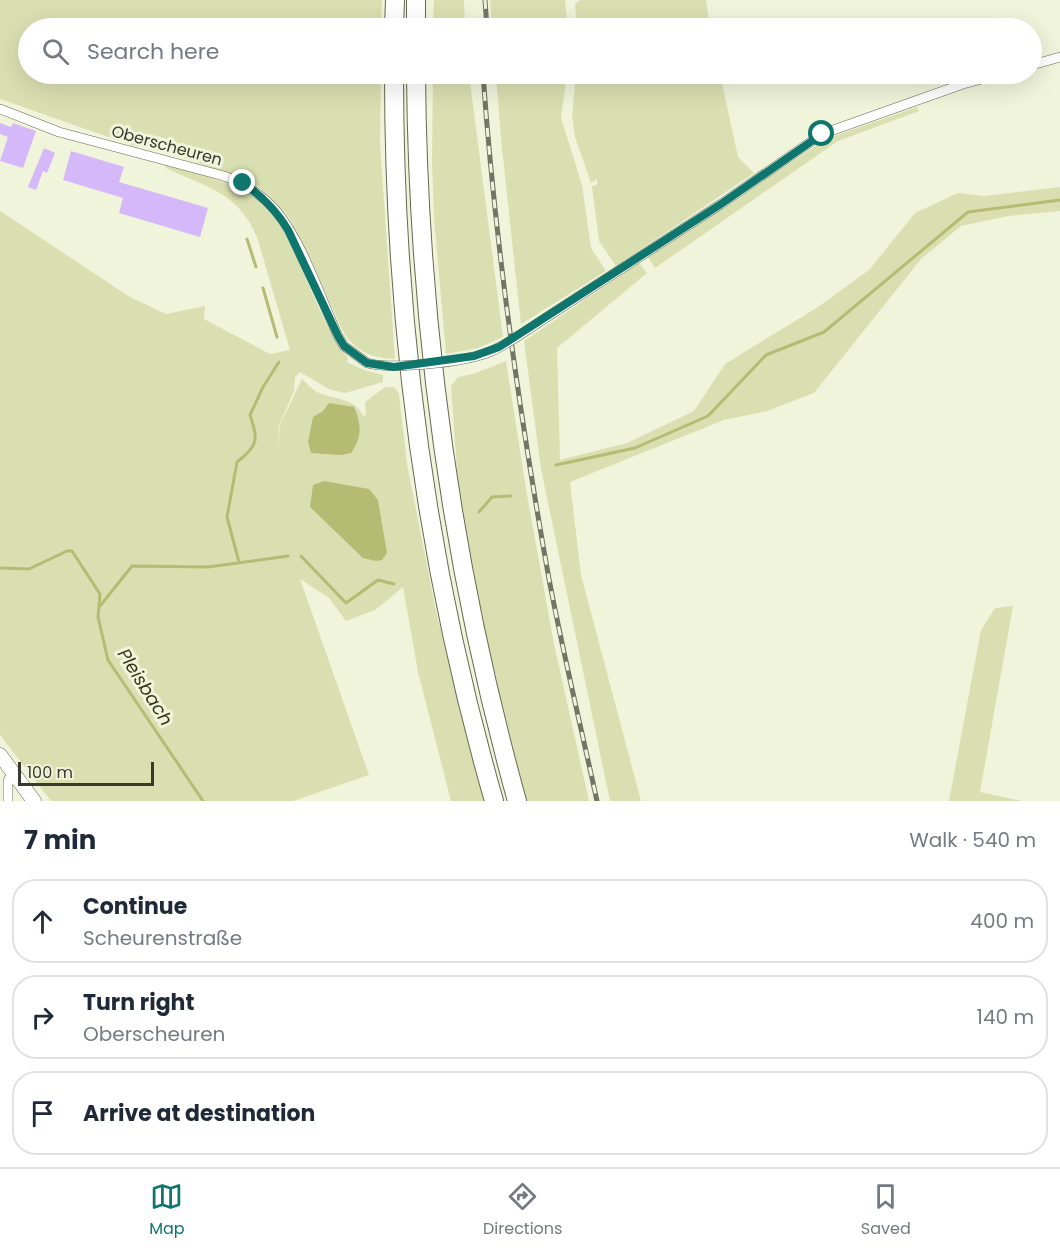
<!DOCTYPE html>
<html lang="en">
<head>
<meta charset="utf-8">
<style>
	body { margin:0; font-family:Poppins,sans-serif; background:#f2f2f3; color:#1f2937 }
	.scale { position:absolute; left:18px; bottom:15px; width:136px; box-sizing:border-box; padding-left:6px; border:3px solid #37382e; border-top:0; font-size:16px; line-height:21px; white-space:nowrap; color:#37382e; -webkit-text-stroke:4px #f0f4da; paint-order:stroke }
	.stop { position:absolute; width:18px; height:18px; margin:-14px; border:4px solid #0f766e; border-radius:50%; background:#fff }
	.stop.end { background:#0f766e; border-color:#fff; box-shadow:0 2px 6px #0008 }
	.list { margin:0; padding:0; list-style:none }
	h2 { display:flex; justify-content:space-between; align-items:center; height:78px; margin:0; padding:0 24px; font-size:26px }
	h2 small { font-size:20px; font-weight:400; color:#747a83 }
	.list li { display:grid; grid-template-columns:39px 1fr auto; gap:18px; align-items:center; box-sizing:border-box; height:84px; margin:0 12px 12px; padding:0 12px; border:2px solid #e0e1e3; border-radius:24px }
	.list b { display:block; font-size:22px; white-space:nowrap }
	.list p { margin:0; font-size:20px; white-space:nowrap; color:#747a83 }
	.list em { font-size:20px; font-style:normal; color:#747a83 }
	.icon { flex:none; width:33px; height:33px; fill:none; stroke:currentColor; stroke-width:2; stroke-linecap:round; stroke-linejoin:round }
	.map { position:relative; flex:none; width:1060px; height:801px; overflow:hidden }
	.search { position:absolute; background:#fff; box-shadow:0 6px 24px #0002; left:18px; right:18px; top:18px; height:66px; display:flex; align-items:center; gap:15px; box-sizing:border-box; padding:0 21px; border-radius:33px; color:#747a83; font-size:22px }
	.sheet { height:366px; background:#fff }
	nav { display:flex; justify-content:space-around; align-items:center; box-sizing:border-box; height:84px; border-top:2px solid #e0e1e3; background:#fff; font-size:16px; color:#747a83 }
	nav a { display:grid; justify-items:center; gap:3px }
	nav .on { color:#0f766e }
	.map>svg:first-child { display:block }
</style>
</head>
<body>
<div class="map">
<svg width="1060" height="801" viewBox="0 0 1060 801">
	<rect width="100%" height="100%" fill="#f0f4da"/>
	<path fill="#dadfb1" d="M0 0H382L381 28H28V74H381L380 144 395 359C373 358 359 353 345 335L298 235 289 218 277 204 264 191 250 181 180 157 160 136 137 147 0 99Z
		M434 0H464L465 28H433Z
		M490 0H565L568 28H492Z
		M580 0H706L710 28H577L575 4Z
		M433 74H469L503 337 478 348 446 354 434 218 432 160Z
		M496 74H567L561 118 582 185 591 248 606 271 521 324 501 139Z
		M576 74H720L738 157 754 173 616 266 599 241 592 186 597 185V179L591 183 575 137 572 116Z
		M917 107 919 111 838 141 655 268 648 257 826 139Z
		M165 164C209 177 257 186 283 228 296 250 304 276 315 299 325 320 333 341 348 358L347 362 364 370 383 375V382L345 393 329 389 300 372 295 377 294 391 279 426 278 448 280 425 302 379C307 383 311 389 317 392 334 400 355 397 363 416L366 415 365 402 385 387H394L399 394 407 464 437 616 486 801H451L418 672 403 587 375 610 346 621 329 598 300 579 369 775 293 801H51L0 735V211L130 297 166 314 205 306 204 319 270 354 290 350 258 240C241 195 210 188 170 170L165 167Z
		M1060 187V211L1008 216 961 226 921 259 814 393 767 411 724 420 570 482 581 575 641 801H610L541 469 524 341 639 263 647 273 557 348 560 460 627 443 694 411 725 364 818 307 869 270 915 213 958 193 984 196Z
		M506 361 526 489 554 644 589 801H523L489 655 459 499 451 386 458 377 473 374Z
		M1013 606 980 792 1022 801H949L981 630 995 608Z"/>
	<path fill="#b4bb72" d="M329 403 354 407C362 425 362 438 351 453L340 455 311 453 308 442 313 417 323 411Z
		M324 481 369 489 378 500 387 553 382 560 376 561 363 558 310 507 313 485Z"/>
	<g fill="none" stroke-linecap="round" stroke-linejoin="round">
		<path stroke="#b4bb72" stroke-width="3" d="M247 239 256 267
			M263 288 277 337
			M556 465 635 448 708 416 766 355 824 332 968 212 1060 200
			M479 512 492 497 511 496
			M301 556 346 603 378 580 394 584
			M239 562 227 517 237 462C259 445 258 440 250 415L263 387 279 362
			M0 568 29 569 67 551H72L100 594 98 617 108 660 203 801
			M100 606 132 566 208 567 288 556"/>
	</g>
	<path fill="#d5b8f9" d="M0 123 11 127 13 123 36 131 23 168 0 161 8 137 0 134Z
		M44 148 55 153 47 173 43 171 36 190 28 187Z
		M71 151 124 167 119 182 208 208 200 237 119 213 123 198 63 180Z"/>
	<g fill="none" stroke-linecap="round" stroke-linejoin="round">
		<defs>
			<path id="street" d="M1032 65 1060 57
				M0 109 59 132 224 176C245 184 263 195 277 212 302 242 321 299 338 336L344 346 367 363
				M547 317 721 204 822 134 963 84 1001 74
				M8 801V781L12 773"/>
			<path id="secondary" d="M0 755 34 801"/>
			<path id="highway" d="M394 28 395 0
				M416 28V0
				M394 74C394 319 426 565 494 801
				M416 74C418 320 451 564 517 801"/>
		</defs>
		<use href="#street" stroke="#666852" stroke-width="10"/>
		<use href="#secondary" stroke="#666852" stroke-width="15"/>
		<use href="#highway" stroke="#666852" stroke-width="20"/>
		<use href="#street" stroke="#fff" stroke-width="9"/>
		<use href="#secondary" stroke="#fff" stroke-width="14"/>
		<use href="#highway" stroke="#fff" stroke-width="18"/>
		<defs>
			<path id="rail" d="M485 0 487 28
				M483 74C495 243 519 412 549 579 563 653 581 727 597 801"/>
		</defs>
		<use href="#rail" stroke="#727465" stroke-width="5"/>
		<use href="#rail" stroke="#f0f4da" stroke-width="3" stroke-dasharray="9" stroke-linecap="butt"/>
		<defs>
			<path id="street-bridge" d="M367 363C393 370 462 362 487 353 508 345 528 329 547 317"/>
		</defs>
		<use href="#street-bridge" stroke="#666852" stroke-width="10" stroke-linecap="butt"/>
		<use href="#street-bridge" stroke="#fff" stroke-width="9"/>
	</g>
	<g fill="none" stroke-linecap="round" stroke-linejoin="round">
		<path stroke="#0f766e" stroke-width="8" d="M243 183C262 196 276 210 288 230L338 336 344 346 367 363 394 367 474 356 499 347 721 204 822 134"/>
	</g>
	<g text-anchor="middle" stroke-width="6" stroke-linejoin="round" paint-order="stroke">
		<g font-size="16" fill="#37382e" stroke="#f0f4da">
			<text transform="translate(167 145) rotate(15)" y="6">Oberscheuren</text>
		</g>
		<g font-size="18" font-style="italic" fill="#333616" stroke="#f0f4da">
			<text transform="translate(145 687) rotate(58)" y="6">Pleisbach</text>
		</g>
	</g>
</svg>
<div class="scale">100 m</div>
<div class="stop" style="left:822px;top:134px"></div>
<div class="stop end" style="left:243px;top:183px"></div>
<div class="search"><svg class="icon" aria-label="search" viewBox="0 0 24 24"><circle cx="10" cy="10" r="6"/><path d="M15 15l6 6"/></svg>Search here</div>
</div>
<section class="sheet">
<h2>7 min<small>Walk · 540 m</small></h2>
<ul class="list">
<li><svg class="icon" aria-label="ahead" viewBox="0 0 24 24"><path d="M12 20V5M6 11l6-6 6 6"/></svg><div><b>Continue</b><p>Scheurenstraße</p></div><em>400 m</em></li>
<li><svg class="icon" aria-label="right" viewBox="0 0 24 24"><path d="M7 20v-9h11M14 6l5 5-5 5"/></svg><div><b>Turn right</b><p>Oberscheuren</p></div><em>140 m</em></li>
<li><svg class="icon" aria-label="arrive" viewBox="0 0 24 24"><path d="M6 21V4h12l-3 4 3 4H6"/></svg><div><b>Arrive at destination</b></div></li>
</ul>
</section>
<nav>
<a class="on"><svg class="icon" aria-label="map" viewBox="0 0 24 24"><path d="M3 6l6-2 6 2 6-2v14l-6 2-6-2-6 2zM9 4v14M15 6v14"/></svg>Map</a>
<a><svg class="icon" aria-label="directions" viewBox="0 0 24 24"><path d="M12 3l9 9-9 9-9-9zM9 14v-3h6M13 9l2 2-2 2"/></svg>Directions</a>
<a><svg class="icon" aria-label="saved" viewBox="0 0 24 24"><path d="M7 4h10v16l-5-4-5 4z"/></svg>Saved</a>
</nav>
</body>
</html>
